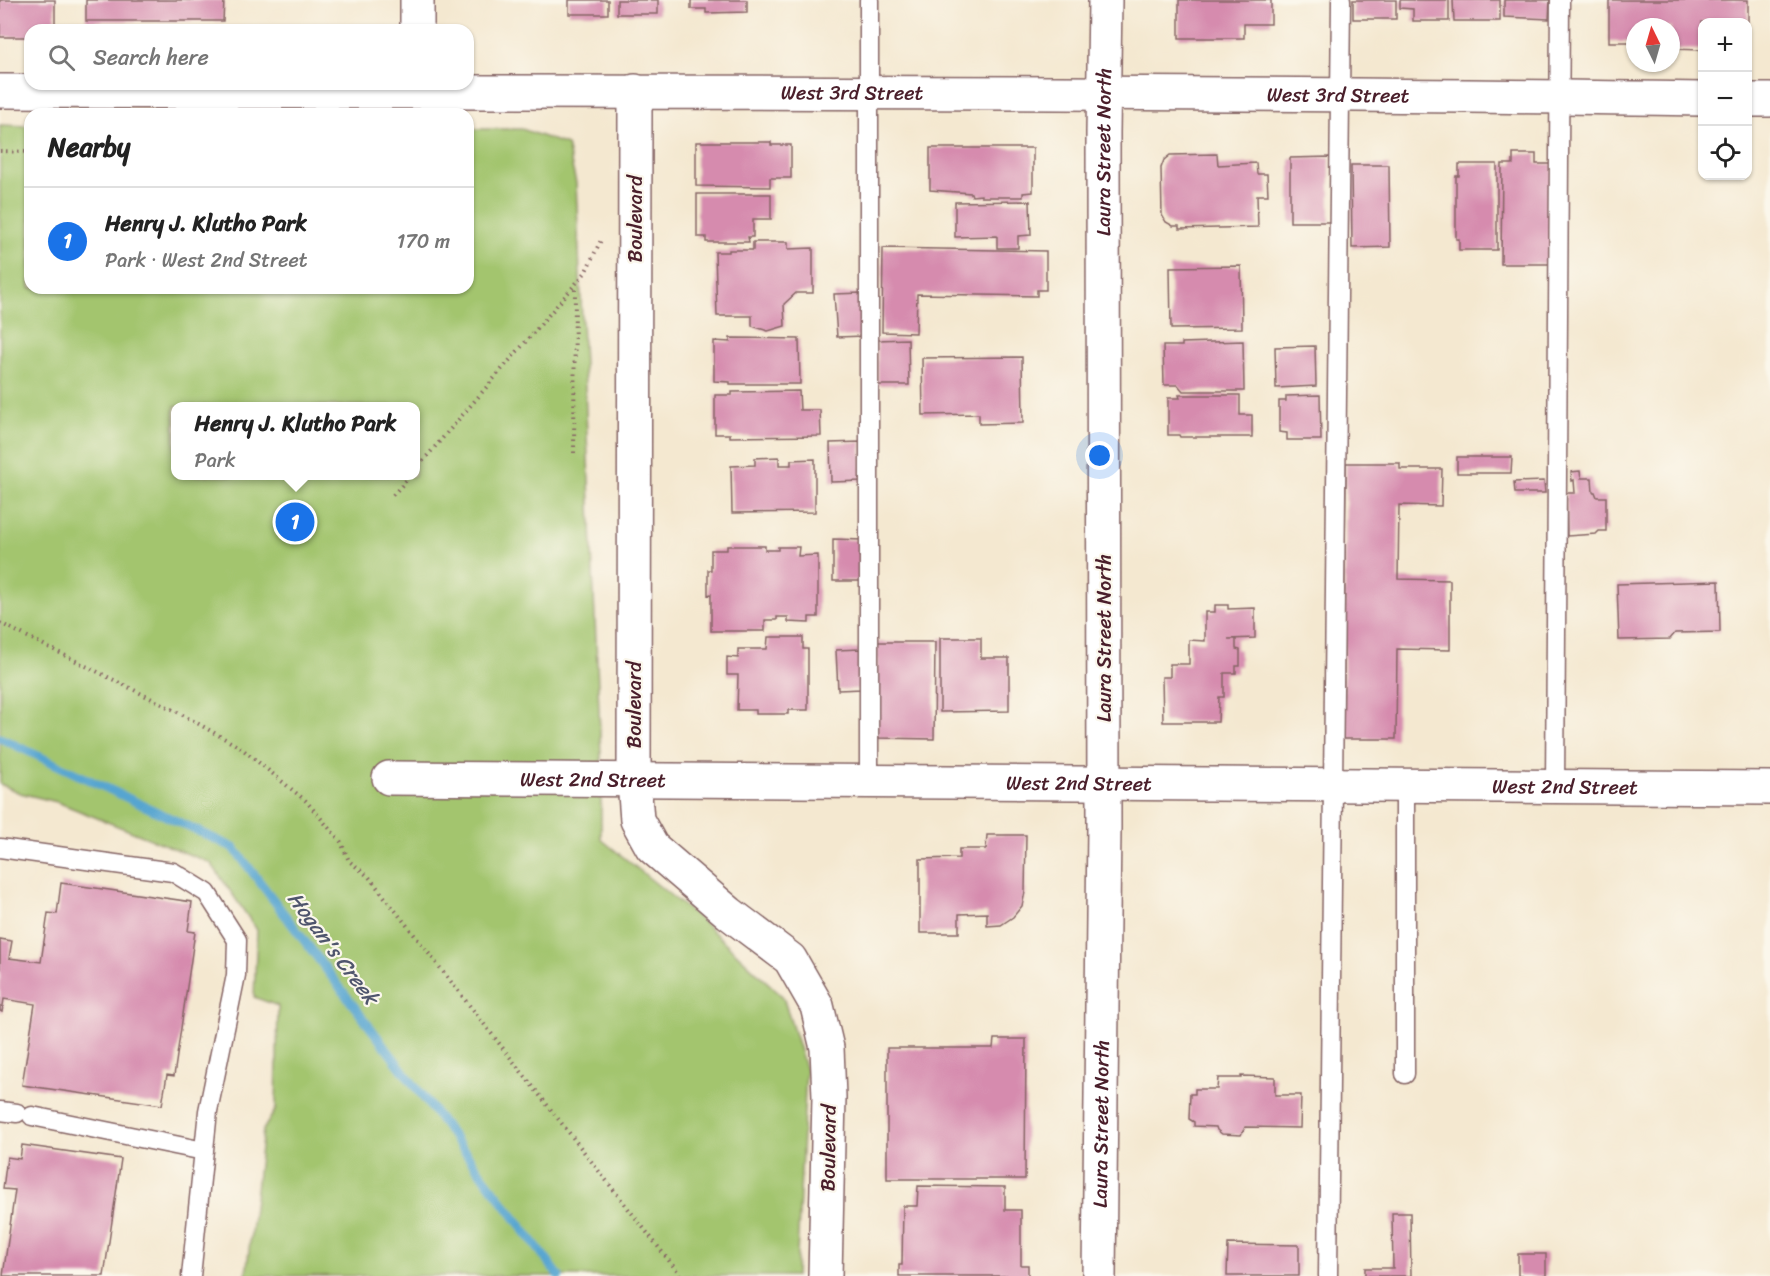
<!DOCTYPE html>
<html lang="en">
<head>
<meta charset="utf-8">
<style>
	body { margin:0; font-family:Sriracha,sans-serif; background:#f2f2f2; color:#222 }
	.controls { position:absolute; right:18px; top:18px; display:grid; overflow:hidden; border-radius:12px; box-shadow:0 2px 4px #0004 }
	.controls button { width:54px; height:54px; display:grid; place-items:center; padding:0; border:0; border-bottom:2px solid #e0e0e0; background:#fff; color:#222; font:30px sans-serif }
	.compass { position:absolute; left:1626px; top:18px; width:54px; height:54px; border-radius:50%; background:#fff; box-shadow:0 2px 4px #0004; rotate:355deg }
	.you { position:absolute; left:1100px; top:456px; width:21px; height:21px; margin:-15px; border:4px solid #fff; border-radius:50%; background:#1a73e8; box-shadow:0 0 0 9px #1a73e833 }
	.badge { display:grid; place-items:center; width:39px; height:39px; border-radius:50%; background:#1a73e8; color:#fff; font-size:20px; font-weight:700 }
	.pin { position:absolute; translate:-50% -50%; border:3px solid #fff; box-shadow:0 2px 6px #0006 }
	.popup { position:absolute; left:171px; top:402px; width:249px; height:78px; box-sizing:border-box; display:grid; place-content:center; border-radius:12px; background:#fff; filter:drop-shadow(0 2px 4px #0005); font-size:20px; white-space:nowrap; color:#767676 }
	.popup b { font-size:22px; color:#222 }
	.popup::after { content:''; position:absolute; left:50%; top:100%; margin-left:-12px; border:12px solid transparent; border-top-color:#fff }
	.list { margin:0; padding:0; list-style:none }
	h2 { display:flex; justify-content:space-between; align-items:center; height:78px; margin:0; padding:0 24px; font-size:26px }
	h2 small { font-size:20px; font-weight:400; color:#767676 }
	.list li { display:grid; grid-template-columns:39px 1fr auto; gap:18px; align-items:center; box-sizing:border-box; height:108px; padding:0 24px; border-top:2px solid #e0e0e0 }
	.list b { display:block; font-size:22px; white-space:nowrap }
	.list p { margin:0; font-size:20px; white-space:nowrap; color:#767676 }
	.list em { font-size:20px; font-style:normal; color:#767676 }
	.icon { flex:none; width:33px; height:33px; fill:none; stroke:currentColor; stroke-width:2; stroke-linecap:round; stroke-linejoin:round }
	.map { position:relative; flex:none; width:1770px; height:1276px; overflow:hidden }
	.search { position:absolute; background:#fff; box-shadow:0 2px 4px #0004; left:24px; top:24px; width:450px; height:66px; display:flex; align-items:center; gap:15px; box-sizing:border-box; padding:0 21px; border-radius:18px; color:#767676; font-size:22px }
	.panel { position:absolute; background:#fff; box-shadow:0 2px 4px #0004; left:24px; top:108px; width:450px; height:186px; border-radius:18px }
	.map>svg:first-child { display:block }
</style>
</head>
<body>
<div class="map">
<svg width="1770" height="1276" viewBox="0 0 1770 1276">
	<rect width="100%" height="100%" fill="#fbf7ec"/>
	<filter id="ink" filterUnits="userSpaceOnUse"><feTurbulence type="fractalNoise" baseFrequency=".0167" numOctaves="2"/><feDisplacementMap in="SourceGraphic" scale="12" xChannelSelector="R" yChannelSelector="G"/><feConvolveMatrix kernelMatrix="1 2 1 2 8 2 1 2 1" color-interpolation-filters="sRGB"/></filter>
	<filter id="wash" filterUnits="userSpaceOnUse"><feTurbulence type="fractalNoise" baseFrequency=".008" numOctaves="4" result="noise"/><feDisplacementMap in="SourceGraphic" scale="24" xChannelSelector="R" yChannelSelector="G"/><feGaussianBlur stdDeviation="1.35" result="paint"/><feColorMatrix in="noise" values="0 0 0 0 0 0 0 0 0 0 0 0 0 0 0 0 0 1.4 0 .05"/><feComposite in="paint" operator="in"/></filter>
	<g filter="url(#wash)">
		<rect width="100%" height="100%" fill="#f4e8d0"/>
		<path fill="#a3c56e" stroke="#76724c" stroke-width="1.5" fill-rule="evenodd" d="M0 125 30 126V288H468V129H522L567 145 576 183 601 755V839L701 920 783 997 806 1070 796 1276H246L263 1130 276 1109 278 1006 254 997 257 930 211 863 57 802 20 793 0 784ZM175 406H415V476H175Z"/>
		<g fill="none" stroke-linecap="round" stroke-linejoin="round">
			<path stroke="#56a5d0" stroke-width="9" d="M0 738 234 848 559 1276"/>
		</g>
		<g id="blocks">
			<path fill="#d68bae" d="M0 0H55V30H30V37H0Z
				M86 0H224L223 21H86Z
				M569 0H608V14H569Z
				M617 0H658V14H617Z
				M691 0H747V12L706 13V9H691Z
				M1179 0H1271V24H1244V38H1179Z
				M1353 0H1396V19H1353Z
				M1400 0H1449V21H1413V9L1400 8Z
				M1453 0H1500V21H1454Z
				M1504 0H1550L1549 19 1504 17Z
				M1609 0H1748V22H1702V50L1671 49V27H1635V42H1609Z
				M696 142H771V145H791V178H770V187L696 186Z
				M930 148H1033V192L1023 193V197H981V195L972 196 971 193 930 190Z
				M1217 154 1218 165 1256 163 1257 174H1267L1268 195H1257L1258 227 1179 229V226H1173L1166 222 1162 215 1161 168 1164 160 1170 155Z
				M1513 154H1536V164H1553L1552 264H1501L1502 164H1513Z
				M1330 157V222H1290V158Z
				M1459 164H1497V250H1459V239H1456V176H1459Z
				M1351 165H1389L1390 247 1352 248Z
				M697 194H771V219H753V237H748L749 242H706V237H697Z
				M1030 201 1031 235 1018 236V248H997V236L955 237V202Z
				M753 242H788V249L813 248V293H796L784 304 785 326 768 331 752 326V316H717L715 252H729V250H753Z
				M883 248 1046 251V290H1037V296L917 294 916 333 882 332Z
				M1241 266 1242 328 1171 329 1170 267Z
				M862 293 864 336 837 337 834 294Z
				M730 338 799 339 800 384H730V382L714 381V341L730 342Z
				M908 339 909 385H878L877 340Z
				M1243 341 1244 391H1183L1178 385H1164L1163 346H1182V343Z
				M1315 346 1316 386 1276 388 1275 347Z
				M1022 357 1023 423 979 424V414L923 415 922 358Z
				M799 391 800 410H820L821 436 730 437V434H715V395H732V392Z
				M1179 395H1240V415H1252V437H1180L1179 435H1168V398H1180Z
				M1320 395 1321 440H1287V433L1279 432V401H1286V396Z
				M861 442 862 481 831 482 830 443Z
				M779 457V465H791V460L815 459V512L732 513 731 466 755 465V458Z
				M1457 457H1512L1511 473H1457Z
				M1346 463H1400V469H1442L1441 506 1399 505 1398 579 1450 580V650L1397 649 1396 739H1343Z
				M1580 471 1581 478H1592L1593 492H1595L1597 497H1606V531H1599L1596 534 1567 536 1566 493H1575L1574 480 1572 481 1571 472Z
				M1544 481 1545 493H1515L1514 482Z
				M833 539 862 540V581H833Z
				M727 546H765V550H778V547H799L798 556 818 555V617H809V623L788 622V617H777V620H765V631H711V594L708 595V570H711V550H727Z
				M1719 581 1720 632 1675 633 1670 639 1619 640 1617 584Z
				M1215 605H1228V609L1255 608V638L1228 639H1236V649L1240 650V666H1236V673H1224V697H1219L1218 722H1163L1162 677H1170V664H1189V640L1205 641V612H1215Z
				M768 637H803V649H808V710H788V714H756V710H737L738 675H727V657L738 658V649H767Z
				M940 638H981V658H1009V711L940 712Z
				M877 642H935L934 739 877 738Z
				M860 649 862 689 838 690 836 650Z
				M987 835H1026L1025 892 1022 906 1013 917 1001 925 987 926V913L959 914V933H920V859L959 858V849H986Z
				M61 883 192 902 188 931 195 932 174 1076 167 1075 162 1105 22 1085 35 1004 4 999 2 1012 0 1011V939L12 941 9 958 41 962 48 913 57 914Z
				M994 1039H1026L1025 1179H887V1048H993Z
				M1241 1076 1275 1077V1095H1301L1300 1128 1245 1127 1241 1135 1222 1134 1217 1130 1216 1127 1194 1126V1122L1189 1119 1190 1094H1195V1089H1217L1218 1078H1241Z
				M22 1145 121 1159 104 1276H3L15 1190 3 1189 7 1157 20 1159Z
				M918 1186 1005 1187V1210H1021V1265H1028V1276H899V1265H902L903 1206H917Z
				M1392 1213H1410L1411 1276H1365V1268H1393Z
				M1228 1244 1299 1245V1276H1227Z
				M1518 1254H1546V1276H1518Z"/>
		</g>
	</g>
	<g filter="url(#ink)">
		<use href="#blocks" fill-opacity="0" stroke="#866565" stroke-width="1.5"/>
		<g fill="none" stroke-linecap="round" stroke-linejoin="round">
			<defs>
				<path id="lane" d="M869 782V0
					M1555 787 1560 0
					M0 848 173 872 207 893 237 940 236 975 208 1111 191 1276
					M1405 1074V785
					M0 1111 17 1113
					M32 1116 204 1151
					M1328 1276 1341 0"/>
				<g id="street">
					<path d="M417 30V0"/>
					<path id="s1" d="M0 91C568 93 1135 90 1702 99"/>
					<path d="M635 91 634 781 637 820 652 847 729 913 790 959 817 1006 827 1048 829 1097 825 1276"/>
					<path d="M1748 100H1770"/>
					<path id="s2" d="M389 778 1770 788"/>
					<path id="s3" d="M1099 1276 1104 827 1103 133 1105 0"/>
				</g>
			</defs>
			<use href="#lane" stroke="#866565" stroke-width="21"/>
			<use href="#street" stroke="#866565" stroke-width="36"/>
			<path stroke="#866565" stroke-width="4" stroke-dasharray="1.5 4.5" stroke-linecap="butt" d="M0 151 30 152
				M574 453 575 286
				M415 470 585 273 602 238
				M393 495 410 476
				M0 623 174 710 241 748 306 801 341 842 349 861 369 877 681 1276"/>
			<use href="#lane" stroke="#fff" stroke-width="18"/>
			<use href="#street" stroke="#fff" stroke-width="33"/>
		</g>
	</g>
	<g text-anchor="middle" stroke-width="4.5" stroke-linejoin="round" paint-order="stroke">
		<g font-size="20" fill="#4a1f2b" stroke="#fbf7ec">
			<text dy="7" stroke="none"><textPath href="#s1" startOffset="852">West 3rd Street</textPath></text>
			<text dy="7" stroke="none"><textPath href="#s1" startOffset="1338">West 3rd Street</textPath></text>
			<text dy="7" stroke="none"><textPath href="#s3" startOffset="1124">Laura Street North</textPath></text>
			<text transform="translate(635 219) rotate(-90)" y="7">Boulevard</text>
			<text transform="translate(1104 638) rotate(-90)" y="7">Laura Street North</text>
			<text transform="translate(634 705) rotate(-90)" y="7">Boulevard</text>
			<text dy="7" stroke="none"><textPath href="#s2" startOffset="204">West 2nd Street</textPath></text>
			<text dy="7" stroke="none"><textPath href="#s2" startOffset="690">West 2nd Street</textPath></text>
			<text dy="7" stroke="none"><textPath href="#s2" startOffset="1176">West 2nd Street</textPath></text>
			<text dy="7" stroke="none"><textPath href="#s3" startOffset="152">Laura Street North</textPath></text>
			<text transform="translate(828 1148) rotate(-89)" y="7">Boulevard</text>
		</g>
		<g font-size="21" font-style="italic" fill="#4f556d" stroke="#fbf7ec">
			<text transform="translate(333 948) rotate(53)" y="7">Hogan's Creek</text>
		</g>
	</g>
</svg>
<div class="controls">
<button>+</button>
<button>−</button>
<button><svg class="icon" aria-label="locate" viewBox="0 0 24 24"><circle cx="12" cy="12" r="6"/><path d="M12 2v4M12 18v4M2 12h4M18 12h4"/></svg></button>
</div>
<svg class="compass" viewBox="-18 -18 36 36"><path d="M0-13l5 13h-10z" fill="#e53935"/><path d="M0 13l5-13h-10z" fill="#767676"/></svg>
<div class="you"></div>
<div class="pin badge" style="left:295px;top:522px">1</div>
<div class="popup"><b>Henry J. Klutho Park</b>Park</div>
<div class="search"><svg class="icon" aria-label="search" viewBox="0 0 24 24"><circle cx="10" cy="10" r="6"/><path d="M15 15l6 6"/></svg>Search here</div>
<section class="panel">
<h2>Nearby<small></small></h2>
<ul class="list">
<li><span class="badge">1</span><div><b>Henry J. Klutho Park</b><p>Park · West 2nd Street</p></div><em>170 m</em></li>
</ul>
</section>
</div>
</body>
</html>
